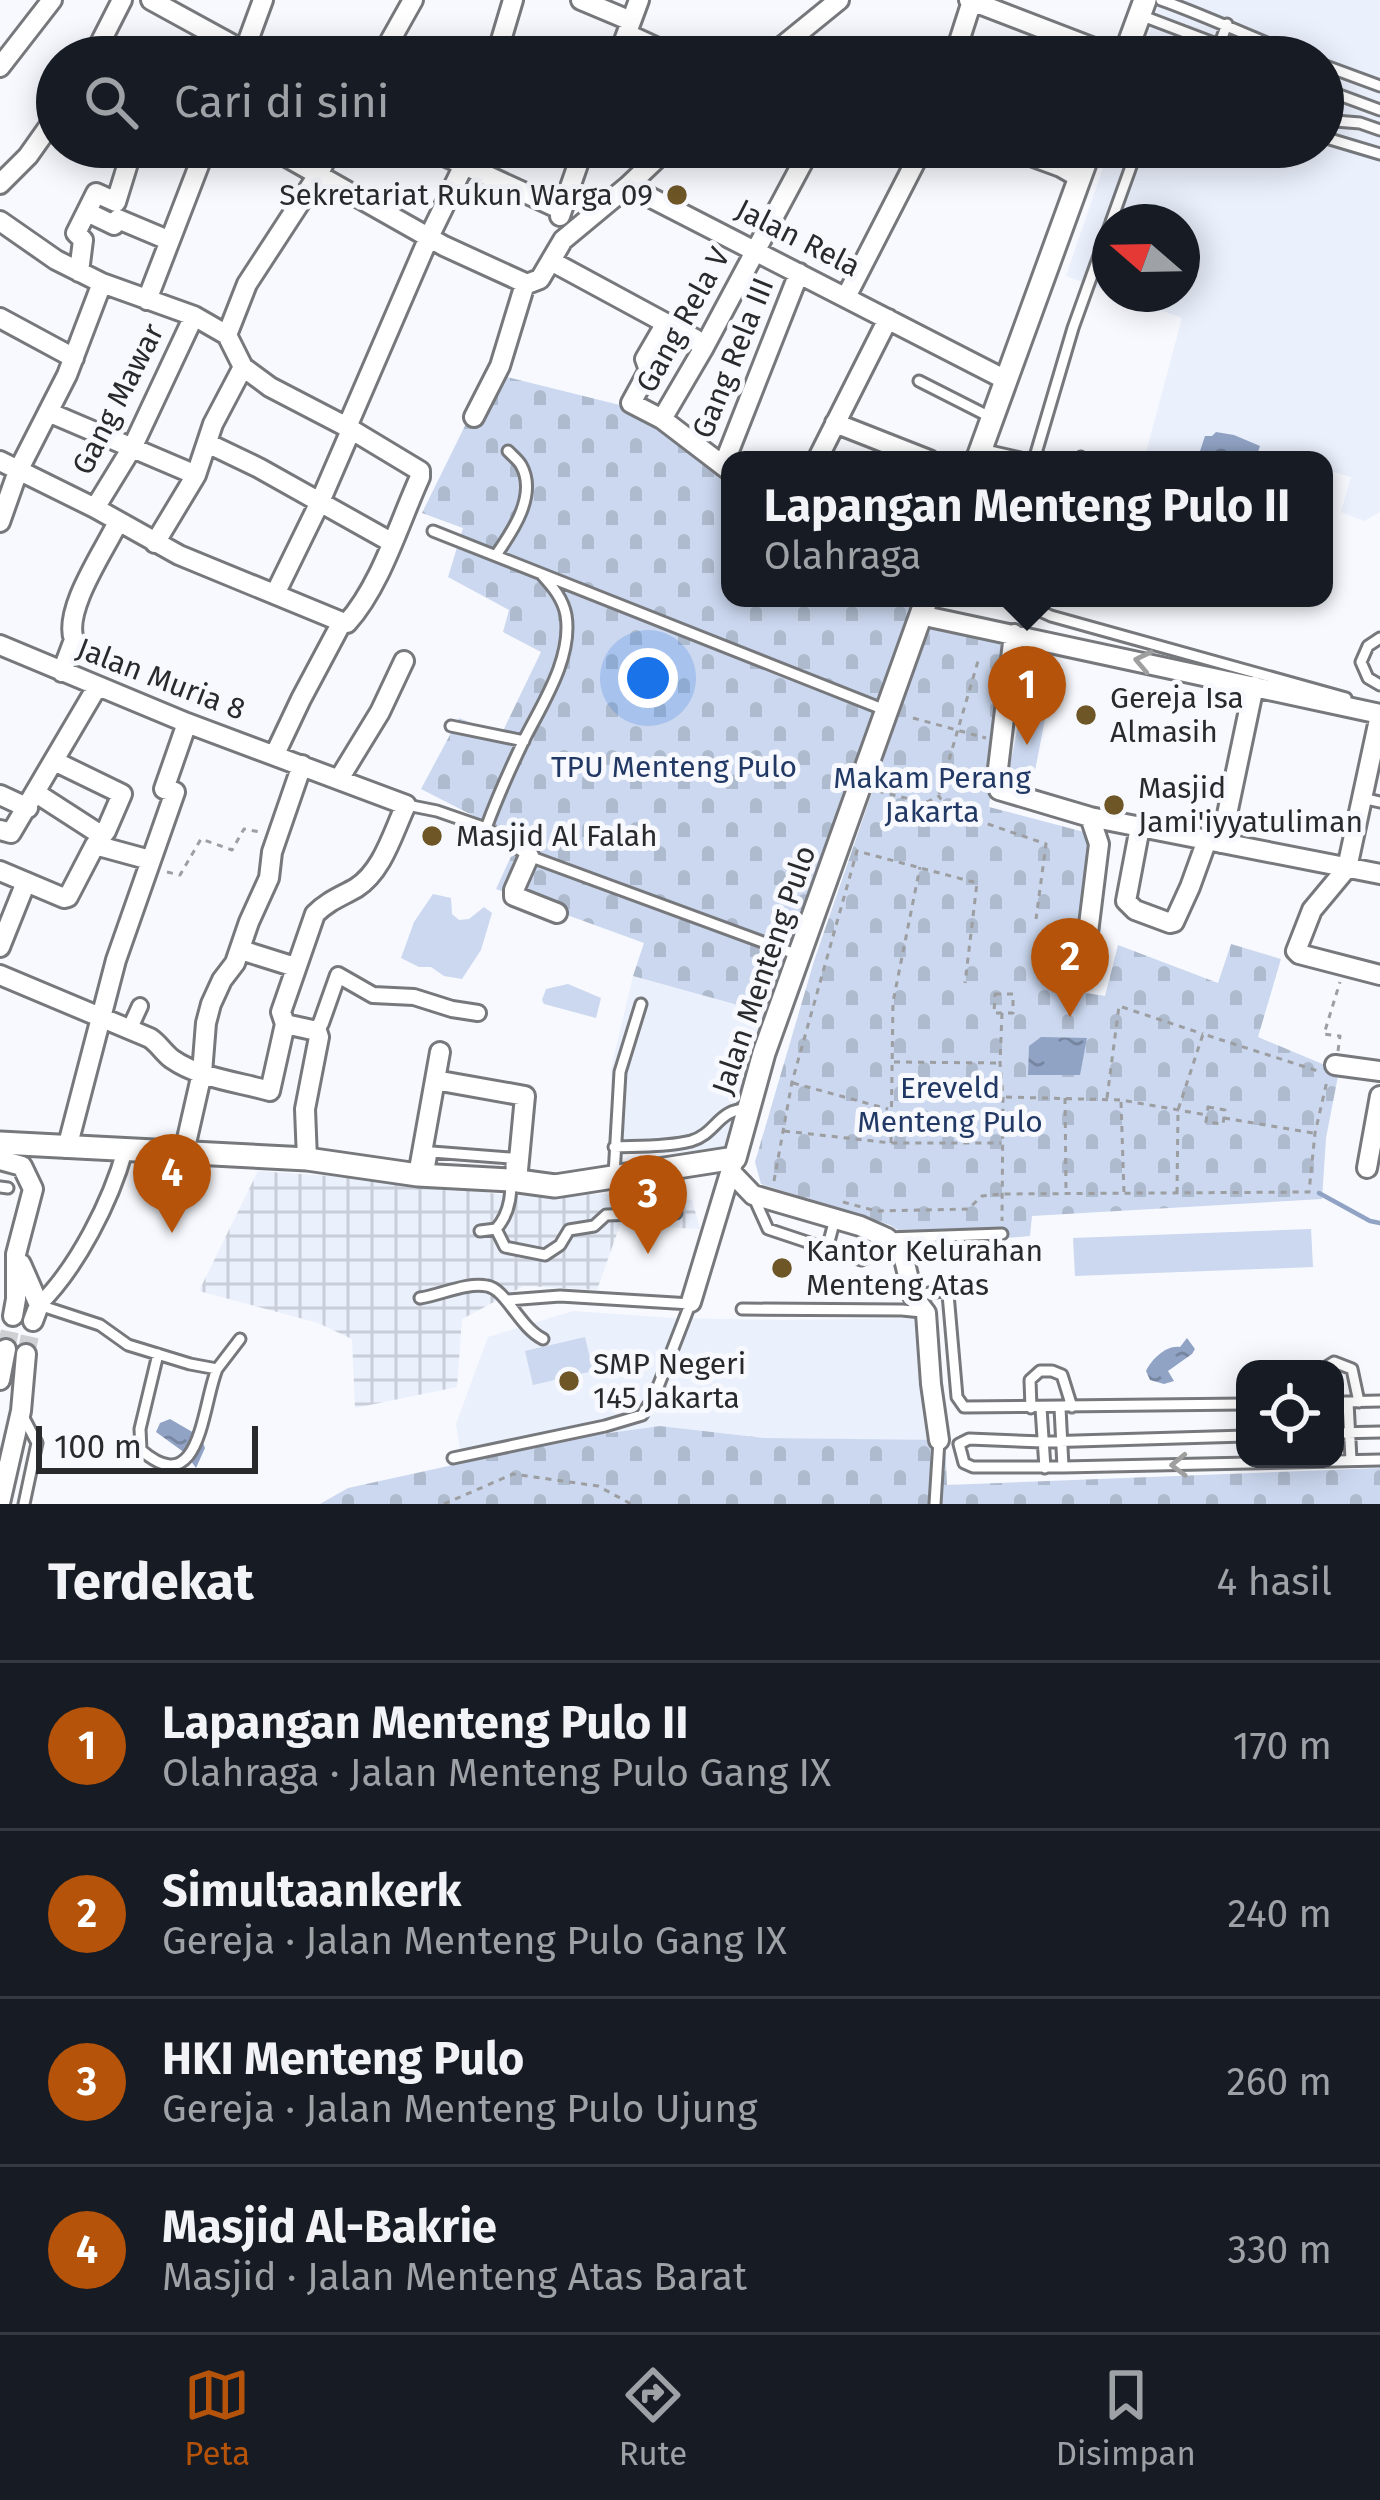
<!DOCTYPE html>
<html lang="id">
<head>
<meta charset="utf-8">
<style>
	body { margin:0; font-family:"Fira Sans",sans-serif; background:#20242c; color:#f1f3f6 }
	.controls { position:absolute; right:36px; bottom:36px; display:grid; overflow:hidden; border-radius:24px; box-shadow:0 6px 30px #0003 }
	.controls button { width:108px; height:108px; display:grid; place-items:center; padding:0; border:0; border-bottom:3px solid #363941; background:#171b24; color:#f1f3f6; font:60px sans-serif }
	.compass { position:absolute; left:1092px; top:204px; width:108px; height:108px; border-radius:50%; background:#171b24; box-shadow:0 6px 30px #0003; rotate:290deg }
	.scale { position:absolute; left:36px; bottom:30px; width:222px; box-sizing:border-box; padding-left:12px; border:6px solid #292a2c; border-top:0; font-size:33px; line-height:42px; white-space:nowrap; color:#292a2c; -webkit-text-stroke:9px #f7f9fe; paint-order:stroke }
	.you { position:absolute; left:648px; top:678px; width:42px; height:42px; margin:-30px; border:9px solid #fff; border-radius:50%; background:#1a73e8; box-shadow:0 0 0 18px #1a73e833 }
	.badge { display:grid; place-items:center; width:78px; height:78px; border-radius:50%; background:#b45309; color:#fff; font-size:39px; font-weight:700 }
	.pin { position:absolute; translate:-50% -99px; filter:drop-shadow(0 3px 6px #0008) }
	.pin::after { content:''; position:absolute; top:63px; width:42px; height:36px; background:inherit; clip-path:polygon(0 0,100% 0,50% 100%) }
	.popup { position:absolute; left:721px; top:451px; width:612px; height:156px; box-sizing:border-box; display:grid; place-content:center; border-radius:24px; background:#171b24; filter:drop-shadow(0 3px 9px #0005); font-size:39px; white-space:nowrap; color:#9ea1a6 }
	.popup b { font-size:45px; color:#f1f3f6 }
	.popup::after { content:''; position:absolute; left:50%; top:100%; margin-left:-24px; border:24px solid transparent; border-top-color:#171b24 }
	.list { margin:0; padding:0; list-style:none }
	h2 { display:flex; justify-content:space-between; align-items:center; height:156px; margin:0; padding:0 48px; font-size:51px }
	h2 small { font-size:39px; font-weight:400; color:#9ea1a6 }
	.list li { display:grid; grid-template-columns:78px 1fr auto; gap:36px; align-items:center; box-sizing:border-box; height:168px; padding:0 48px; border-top:3px solid #363941 }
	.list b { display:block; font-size:45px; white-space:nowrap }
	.list p { margin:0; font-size:39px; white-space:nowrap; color:#9ea1a6 }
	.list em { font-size:39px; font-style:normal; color:#9ea1a6 }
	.icon { flex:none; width:66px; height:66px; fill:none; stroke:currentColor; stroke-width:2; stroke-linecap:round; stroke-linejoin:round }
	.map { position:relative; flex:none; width:1380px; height:1504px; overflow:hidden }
	.search { position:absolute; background:#171b24; box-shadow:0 6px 30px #0003; left:36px; right:36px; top:36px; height:132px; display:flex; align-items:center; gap:30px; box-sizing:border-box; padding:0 42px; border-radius:66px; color:#9ea1a6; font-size:45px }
	.sheet { height:828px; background:#171b24 }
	nav { display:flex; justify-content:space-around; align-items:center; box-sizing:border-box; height:168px; border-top:3px solid #363941; background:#171b24; font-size:33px; color:#9ea1a6 }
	nav a { display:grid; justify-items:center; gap:6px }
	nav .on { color:#b45309 }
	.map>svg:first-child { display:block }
</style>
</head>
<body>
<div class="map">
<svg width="1380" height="1504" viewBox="0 0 1380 1504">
	<defs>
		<pattern id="industrial-grid" width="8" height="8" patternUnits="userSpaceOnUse" patternTransform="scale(3)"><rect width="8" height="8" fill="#eaf0fc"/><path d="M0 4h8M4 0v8" fill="none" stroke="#c9ced8"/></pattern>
		<pattern id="cemetery-stones" width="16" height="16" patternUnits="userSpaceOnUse" patternTransform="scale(3)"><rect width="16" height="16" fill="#cbd8ef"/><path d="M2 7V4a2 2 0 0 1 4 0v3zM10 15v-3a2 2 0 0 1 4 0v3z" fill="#aebacd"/></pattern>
		<pattern id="water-ripples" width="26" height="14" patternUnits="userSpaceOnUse" patternTransform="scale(3)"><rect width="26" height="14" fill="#91a3c5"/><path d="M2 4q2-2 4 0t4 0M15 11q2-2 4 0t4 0" fill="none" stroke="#7685a0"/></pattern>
	</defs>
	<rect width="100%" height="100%" fill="#f7f9fe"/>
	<path fill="#eaf0fc" d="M1160 0H1380V512L1364 521 1341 512 1351 477 1324 469V460H1144L1182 318 1116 294H1182V222H1110V292L1066 276 1110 147H1323V57H1141Z
		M633 976 767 1013 724 1147 674 1153 613 1150 611 1069Z
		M573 1311 673 1318 783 1320 921 1318 930 1440 765 1438 660 1426 580 1437 462 1463 456 1424 488 1337Z"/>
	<path fill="url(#industrial-grid)" d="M258 1171 401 1181 511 1196 603 1194 692 1200 700 1229 620 1225 597 1290 524 1286 462 1319 457 1387 355 1408 352 1339 318 1323 199 1291Z"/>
	<path fill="#cbd8ef" d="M1021 709 1046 714 1033 781 1008 776Z
		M433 894 451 898 452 914 459 920 469 919 484 907 492 913 481 950 462 979 444 976 431 967H419L401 958 414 922Z
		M568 984 601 998 596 1018 544 1004 542 1000 546 989Z
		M1311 1229 1313 1267 1075 1276 1073 1238Z
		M585 1337 593 1371 533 1385 525 1351Z"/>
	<path fill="url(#cemetery-stones)" d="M491 373 656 414 730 474V598H914L767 1013 633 976 644 943 496 889 519 839 421 789 459 718 501 735 541 652 503 632 509 610 448 577 463 528 422 513Z
		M930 624 1008 640 989 807 1088 833 1092 846 1080 992 1105 996 1118 945 1218 983 1231 944 1281 959 1258 1037 1339 1071 1326 1138 1322 1199 1032 1216 1030 1236 922 1245 890 1225 761 1184 755 1162 814 961Z
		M660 1426 765 1438 945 1440 947 1485 1380 1468V1504H320L348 1488 580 1437Z"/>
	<path fill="url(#water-ripples)" d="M1216 432 1234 435 1260 446 1255 460H1209L1198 457 1205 436H1212Z
		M1041 1037 1087 1038 1080 1075H1028L1029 1046Z
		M1187 1338 1195 1349 1192 1354 1168 1371 1174 1381 1164 1384 1150 1380 1146 1371C1152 1359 1166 1345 1180 1347Z
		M170 1419 201 1437 205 1448 196 1468 185 1453 156 1432 160 1423Z"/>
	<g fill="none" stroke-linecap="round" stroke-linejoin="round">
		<path stroke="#91a3c5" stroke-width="4.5" d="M1319 1193 1370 1221 1380 1223"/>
		<path stroke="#ced0d4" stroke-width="18" stroke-dasharray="18 9" stroke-linecap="butt" d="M6 1349 13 1316
			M26 1354 33 1321"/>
		<defs>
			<path id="service" d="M1161 0C1209 17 1254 39 1302 57
				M1140 15 1219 45
				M1215 57 1227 24
				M1323 65 1380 86
				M1323 89 1380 110
				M1323 120 1360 123 1380 130
				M1323 137 1380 154
				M1111 222 1138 147
				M919 381 992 418
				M981 449 1029 460
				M1034 460 1073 328 1110 225
				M1080 460 1081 457
				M433 531 885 710
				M496 555C512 532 538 495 521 465 518 460 513 456 508 451
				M1028 598 1040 611 1051 616 1346 698
				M1380 638 1368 646 1361 662 1368 678 1380 685
				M451 726 524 741
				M1362 798 1380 802
				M407 805 437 811 486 828 529 856 798 955
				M486 828C497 798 510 769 524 740 542 704 573 658 566 615 563 599 553 587 542 575
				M614 1147C639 1146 667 1147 691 1141 716 1134 718 1109 747 1109
				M614 1175 620 1072 641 1004
				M428 1176 432 1152 511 1158C511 1184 514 1209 496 1229L480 1231
				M0 1187 8 1188
				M754 1198 768 1229 861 1260 895 1246
				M496 1229 505 1247 545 1255 560 1245 569 1230 594 1226 606 1215 676 1213
				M887 1238 1002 1234
				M827 1249 835 1219
				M913 1296 941 1291 948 1294 957 1397 964 1407 1245 1404
				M420 1298C441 1295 466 1282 487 1286 506 1289 519 1327 543 1339
				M507 1300 560 1296 691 1304
				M39 1305 100 1325 128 1345 190 1364 217 1369 240 1339
				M742 1309 902 1310 922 1312
				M158 1354 140 1429 141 1450C201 1502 202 1405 217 1369
				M1323 1369 1334 1362 1352 1369 1359 1402
				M1335 1402 1380 1401
				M1348 1402 1351 1460
				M1031 1408 1030 1380 1040 1371H1052L1062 1375 1072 1407
				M1041 1408 1045 1468
				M1060 1408 1063 1467
				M1335 1433 1380 1432
				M1245 1436 1043 1442 969 1439 959 1444 964 1463 973 1467H1063L1380 1460
				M453 1458 605 1426 642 1415 654 1397 691 1302
				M24 1504 37 1443 24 1418
				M935 1504 939 1440"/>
			<path id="pedestrian" d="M129 1030 140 1006
				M315 1031 321 1023 338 975 373 995 414 997 452 1009 478 1013
				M39 1305C77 1268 111 1201 125 1150"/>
			<path id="minor" d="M151 0 255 57
				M581 0 631 21
				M969 0 1117 57
				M627 34 677 57
				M93 57 122 0
				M242 57 263 0
				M381 57 413 0
				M496 57 513 0
				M618 57 639 0
				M769 57 839 0
				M954 57 972 1
				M0 67 52 0
				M269 147 444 246 527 284 540 279 563 240 628 186 669 147
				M425 147 560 209
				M1007 147 1061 167 1080 178
				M0 184 28 156 57 115
				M628 186 1006 380
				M87 212 114 225 118 219 168 240
				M560 216 584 147
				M0 221 56 260 102 283 194 316 227 335 243 367 270 387 347 427 420 471V477C399 523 381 585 347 623L342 622 301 699 275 754
				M551 261 695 339 703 349
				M79 272 83 240 76 233 96 193 116 202 133 147
				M846 297 923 147
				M147 300 206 147
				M0 318 74 358
				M666 323 645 359 649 370 631 403 662 419 730 471
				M227 335 247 284 318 175 332 147
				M48 412 196 475
				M474 417 500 366 525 284
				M662 419 703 349 811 147
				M835 423 929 460
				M347 427 429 237 463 167 469 147
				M207 443 259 468 391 542
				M817 460 888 319
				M0 461 95 508 179 555 342 622
				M723 466 799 273
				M95 508 133 446 194 316
				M0 522 18 471 67 375 102 283
				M155 543 196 475 213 424 243 367
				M275 594 319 504 351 430
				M920 615 1380 714
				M1014 634 997 777 999 790 1090 817 1380 874
				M0 645 187 723 406 805C393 832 383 871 356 888 340 897 328 901 315 914L281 1012 285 1024 270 1091C238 1082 199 1078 172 1059 163 1052 159 1044 150 1038L0 975
				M62 672 74 640C63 610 104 551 118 522
				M1380 715 1347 868 1312 910 1296 951 1299 954 1380 975
				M54 761 122 794 106 831 95 845
				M339 779 380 712 404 661
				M36 793 101 835
				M0 795 28 808
				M1140 827 1126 901 1135 910 1170 923 1174 922 1190 887 1207 840
				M0 830 11 833 97 687
				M1221 843 1254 686
				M529 856 514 890V896L557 913
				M0 871 64 898 68 897 95 845 150 860
				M0 947 26 882
				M1086 949 1099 844 1090 817
				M241 950 295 967
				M285 1024 317 1031 319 1037 305 1109 307 1159
				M1335 1065 1380 1071
				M435 1080 525 1096 517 1181
				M67 1148 116 960 175 792 164 789 187 723
				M184 1152 202 1073 206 1023 211 1004 222 980 235 963 249 922 269 878 272 852 302 765
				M0 1160 22 1166 33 1189 16 1254V1299L13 1316
				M1367 1168 1380 1096
				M731 1172 753 1195 860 1226 887 1238 903 1255 913 1296 926 1313 931 1384 939 1440
				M418 1175 440 1052
				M21 1264 39 1305 33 1321
				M691 1302 733 1163
				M0 1380 6 1349
				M0 1503 21 1411 26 1354"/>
			<path id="tertiary" d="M1124 57 1145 0
				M977 460 1091 147
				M0 1143 307 1159 418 1175 511 1180 555 1186 735 1158 764 1053 927 598"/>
		</defs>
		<use href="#service" stroke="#76787c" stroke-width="15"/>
		<use href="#pedestrian" stroke="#76787c" stroke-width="20"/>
		<use href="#minor" stroke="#76787c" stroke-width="24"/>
		<use href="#tertiary" stroke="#76787c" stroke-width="27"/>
		<path stroke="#9c9ea1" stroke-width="3" stroke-dasharray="6 6" stroke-linecap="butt" d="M913 718 986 738
			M878 791 925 803
			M939 794 978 661
			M947 810 939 796 925 803 933 818 947 810 1046 844 1036 919
			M167 872 180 875 201 839 232 850 244 829 260 832
			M995 994H1013V1013H994Z
			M1002 1013 1000 1063 1003 1097 1002 1221
			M1338 1051 1340 1036 1324 1034 1340 982
			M894 1062 998 1063
			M793 1083 888 1109
			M1006 1097 1121 1100 1207 1115
			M1065 1098 1066 1190
			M1107 1098 1119 1006 1203 1034
			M1121 1102 1124 1193
			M1208 1107 1225 1110 1223 1124 1206 1122Z
			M1224 1118 1313 1133
			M784 1131 891 1143H1001
			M891 1143 893 1002 920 867
			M774 1181 792 1082 857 851 977 883 965 983
			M1177 1193 1178 1110 1203 1034 1321 1072
			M843 1202 876 1211 968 1209 982 1196 1002 1194 1309 1192 1315 1133 1327 1081
			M444 1504 513 1474 598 1486 631 1504"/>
		<use href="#service" stroke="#fff" stroke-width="9"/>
		<use href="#pedestrian" stroke="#fff" stroke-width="14"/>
		<use href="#minor" stroke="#fff" stroke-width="18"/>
		<use href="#tertiary" stroke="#fff" stroke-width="21"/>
	</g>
	<defs><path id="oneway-chevron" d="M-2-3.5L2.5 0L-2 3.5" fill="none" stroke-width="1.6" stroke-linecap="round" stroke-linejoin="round" transform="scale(3)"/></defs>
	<g stroke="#9f9fa0">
		<use href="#oneway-chevron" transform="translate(1143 661) rotate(-168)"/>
		<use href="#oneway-chevron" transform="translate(1179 1465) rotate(179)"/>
	</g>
	<g fill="#6e5627" stroke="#f7f9fe" stroke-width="4.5">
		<circle cx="677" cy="195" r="12"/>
		<circle cx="1086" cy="715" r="12"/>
		<circle cx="1114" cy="805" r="12"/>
		<circle cx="432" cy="836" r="12"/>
		<circle cx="782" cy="1268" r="12"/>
		<circle cx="569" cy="1381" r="12"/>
	</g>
	<g text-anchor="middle" stroke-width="10" stroke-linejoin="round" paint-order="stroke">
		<g font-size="30" fill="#292a2c" stroke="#f7f9fe" text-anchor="start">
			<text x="653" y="205" text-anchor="end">Sekretariat Rukun Warga 09</text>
			<text x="1110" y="708">Gereja Isa<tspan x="1110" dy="34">Almasih</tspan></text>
			<text x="1138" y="798">Masjid<tspan x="1138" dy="34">Jami'iyyatuliman</tspan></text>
			<text x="456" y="846">Masjid Al Falah</text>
			<text x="806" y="1261">Kantor Kelurahan<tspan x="806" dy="34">Menteng Atas</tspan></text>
			<text x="593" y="1374">SMP Negeri<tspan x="593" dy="34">145 Jakarta</tspan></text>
		</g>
		<g font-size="30" fill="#292a2c" stroke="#f7f9fe">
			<text transform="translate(798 238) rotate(27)" y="10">Jalan Rela</text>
			<text transform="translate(683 320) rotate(-61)" y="10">Gang Rela V</text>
			<text transform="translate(733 358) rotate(-68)" y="10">Gang Rela III</text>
			<text transform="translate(118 399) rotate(-63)" y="10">Gang Mawar</text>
			<text transform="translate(161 679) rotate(21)" y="10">Jalan Muria 8</text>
			<text transform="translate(764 970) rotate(-71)" y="10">Jalan Menteng Pulo</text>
		</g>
		<g font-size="30" fill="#223965" stroke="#f7f9fe">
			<text x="674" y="777">TPU Menteng Pulo</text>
			<text x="932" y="788">Makam Perang<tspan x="932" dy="34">Jakarta</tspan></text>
			<text x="950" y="1098">Ereveld<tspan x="950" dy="34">Menteng Pulo</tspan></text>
		</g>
	</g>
</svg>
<div class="controls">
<button><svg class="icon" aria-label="locate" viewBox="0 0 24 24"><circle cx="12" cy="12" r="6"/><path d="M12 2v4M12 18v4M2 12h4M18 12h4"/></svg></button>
</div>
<svg class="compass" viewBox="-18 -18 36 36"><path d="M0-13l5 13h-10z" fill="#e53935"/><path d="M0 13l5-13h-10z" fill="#9ea1a6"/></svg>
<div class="scale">100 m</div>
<div class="you"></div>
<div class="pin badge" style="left:1027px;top:745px">1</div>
<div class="popup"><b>Lapangan Menteng Pulo II</b>Olahraga</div>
<div class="pin badge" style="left:1070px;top:1017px">2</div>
<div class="pin badge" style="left:648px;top:1254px">3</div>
<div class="pin badge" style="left:172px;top:1233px">4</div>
<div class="search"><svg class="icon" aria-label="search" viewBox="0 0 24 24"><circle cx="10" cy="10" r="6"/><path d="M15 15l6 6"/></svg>Cari di sini</div>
</div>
<section class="sheet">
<h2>Terdekat<small>4 hasil</small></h2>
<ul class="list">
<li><span class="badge">1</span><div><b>Lapangan Menteng Pulo II</b><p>Olahraga · Jalan Menteng Pulo Gang IX</p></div><em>170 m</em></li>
<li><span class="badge">2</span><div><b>Simultaankerk</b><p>Gereja · Jalan Menteng Pulo Gang IX</p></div><em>240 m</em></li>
<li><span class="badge">3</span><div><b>HKI Menteng Pulo</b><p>Gereja · Jalan Menteng Pulo Ujung</p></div><em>260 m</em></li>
<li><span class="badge">4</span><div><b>Masjid Al-Bakrie</b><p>Masjid · Jalan Menteng Atas Barat</p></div><em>330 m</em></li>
</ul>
</section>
<nav>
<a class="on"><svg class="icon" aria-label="map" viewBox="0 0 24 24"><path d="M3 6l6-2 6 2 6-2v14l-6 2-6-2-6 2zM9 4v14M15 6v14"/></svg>Peta</a>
<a><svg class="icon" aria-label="directions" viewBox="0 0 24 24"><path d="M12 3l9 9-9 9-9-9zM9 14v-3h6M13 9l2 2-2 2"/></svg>Rute</a>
<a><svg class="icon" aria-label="saved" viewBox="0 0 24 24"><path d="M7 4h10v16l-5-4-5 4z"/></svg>Disimpan</a>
</nav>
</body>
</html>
